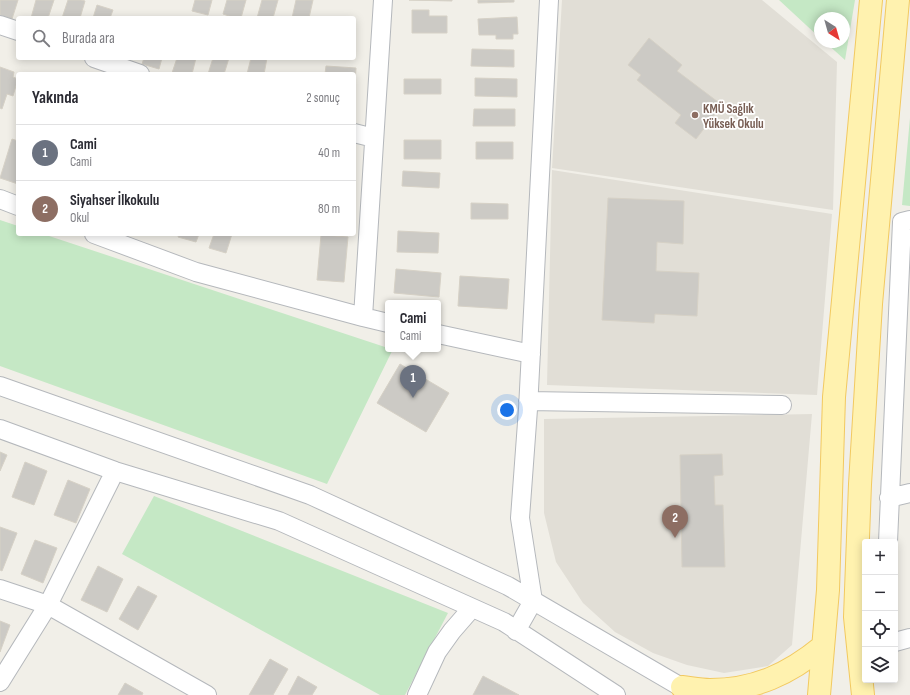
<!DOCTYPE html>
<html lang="tr">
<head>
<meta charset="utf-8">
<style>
	body { margin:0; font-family:"Sofia Sans Condensed",sans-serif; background:#f7f7f7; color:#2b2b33 }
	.controls { position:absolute; right:12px; bottom:12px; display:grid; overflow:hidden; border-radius:4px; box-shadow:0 2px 10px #0003 }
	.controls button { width:36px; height:36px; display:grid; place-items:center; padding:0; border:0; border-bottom:1px solid #e1e1e2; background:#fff; color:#2b2b33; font:20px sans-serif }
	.compass { position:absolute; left:814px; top:12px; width:36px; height:36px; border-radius:50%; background:#fff; box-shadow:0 2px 10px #0003; rotate:143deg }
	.you { position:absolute; left:507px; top:410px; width:14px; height:14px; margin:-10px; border:3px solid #fff; border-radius:50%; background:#1a73e8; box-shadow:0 0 0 6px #1a73e833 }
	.badge { display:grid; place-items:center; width:26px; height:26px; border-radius:50%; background:#ea4335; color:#fff; font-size:13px; font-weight:700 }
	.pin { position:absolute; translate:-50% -33px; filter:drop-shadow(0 1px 2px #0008) }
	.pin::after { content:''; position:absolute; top:21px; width:14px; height:12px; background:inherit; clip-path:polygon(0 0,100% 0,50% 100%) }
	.popup { position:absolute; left:385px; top:300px; width:56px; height:52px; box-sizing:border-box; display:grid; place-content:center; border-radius:4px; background:#fff; filter:drop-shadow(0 1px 3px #0005); font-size:13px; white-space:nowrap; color:#7c7c81 }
	.popup b { font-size:15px; color:#2b2b33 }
	.popup::after { content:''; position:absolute; left:50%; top:100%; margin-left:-8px; border:8px solid transparent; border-top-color:#fff }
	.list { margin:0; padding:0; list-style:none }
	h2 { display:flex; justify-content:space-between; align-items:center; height:52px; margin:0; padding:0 16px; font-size:17px }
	h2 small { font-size:13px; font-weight:400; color:#7c7c81 }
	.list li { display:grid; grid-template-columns:26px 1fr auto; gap:12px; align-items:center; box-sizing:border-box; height:56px; padding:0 16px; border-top:1px solid #e1e1e2 }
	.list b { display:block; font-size:15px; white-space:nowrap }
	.list p { margin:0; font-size:13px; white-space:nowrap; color:#7c7c81 }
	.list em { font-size:13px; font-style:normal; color:#7c7c81 }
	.icon { flex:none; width:22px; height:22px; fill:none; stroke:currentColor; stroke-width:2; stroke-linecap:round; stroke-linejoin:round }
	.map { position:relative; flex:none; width:910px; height:695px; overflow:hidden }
	.search { position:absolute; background:#fff; box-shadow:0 2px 10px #0003; left:16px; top:16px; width:340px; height:44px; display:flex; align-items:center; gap:10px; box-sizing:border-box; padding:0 14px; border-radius:4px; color:#7c7c81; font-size:15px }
	.panel { position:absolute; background:#fff; box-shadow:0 2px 10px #0003; left:16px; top:72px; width:340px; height:164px; border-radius:4px }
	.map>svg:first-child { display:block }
</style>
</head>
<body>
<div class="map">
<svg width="910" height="695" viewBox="0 0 910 695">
	<rect width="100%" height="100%" fill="#f1efe8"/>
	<path fill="#e1ded6" d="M562 0H762L837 62 833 210 552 168Z
		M552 170 832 214 817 395 547 385Z
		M812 414 792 645 768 666 724 673 687 665 653 653 615 632 583 603 556 562 544 513V419Z"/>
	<path fill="#c5e8c5" d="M779 0H855L845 60 825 42H844V18H820V38Z
		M910 118V206L902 205Z
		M0 220 18 226V234H43L388 348V349H393L327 484 0 366Z
		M154 496 448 613 405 695H380L122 554Z"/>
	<path fill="#cccac5" stroke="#d6d1c6" d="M0 0H18L12 19 0 15Z
		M36 0H54L48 18H31Z
		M68 0H81L85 1 80 18H62Z
		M195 0H212L208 15 192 11Z
		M227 0H246L241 18H235L223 14Z
		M262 0H278L273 18H257Z
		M296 0H313L309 18H292Z
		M409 0H452V1Z
		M478 0H514V2L478 3Z
		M97 5 113 10 110 18H93Z
		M412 10H429V16H447V33H412Z
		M517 17 518 34H513V39H496V35H479L478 19Z
		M649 38 682 65 677 71 722 105 696 139 675 123 681 115 637 80 641 75 628 65Z
		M472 49 514 50V67L471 66Z
		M144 58H162L159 69 142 64Z
		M177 58H196L192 74 172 73Z
		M213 58H229L224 74H208Z
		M251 58H267L264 74H247Z
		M326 66 356 68 354 100V74H325Z
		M0 67 14 72 13 77 18 79 13 96 7 94 2 109 0 108Z
		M475 78 517 79V97L475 96Z
		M404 79H441V94H404Z
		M474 109H515V126H473Z
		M12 139 18 141V184L0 178Z
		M404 140H441V159H404Z
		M476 142H513V159H476Z
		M403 171 440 173 439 188 402 186Z
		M608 198 684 201 683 244 657 242 656 271 699 273 697 316 655 314 654 323 602 320Z
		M471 203 508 204V219H471Z
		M398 231 439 233 438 253 397 252Z
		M179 234H199L196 242 178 237Z
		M214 234H232L226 253 209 248Z
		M321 235 348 237 344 282 317 280Z
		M396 269 441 273 439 297 394 293Z
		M460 276 509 279 507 309 458 306Z
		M400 364 449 393 426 432 377 403Z
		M0 452 7 455 0 471Z
		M722 454 723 475 714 476 715 505H723L725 567H682L680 455Z
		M25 462 47 471 34 505 12 497Z
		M68 480 90 489 76 523 54 515Z
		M0 527 17 533 2 571 0 570Z
		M35 540 57 548 43 583 21 574Z
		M98 566 123 579 107 612 81 600Z
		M138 586 157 596 138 630 119 619Z
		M0 621 10 625 0 652Z
		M270 659 288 669 273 695H249Z
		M298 676 317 687 312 695H288Z
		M483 676 519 695H473Z
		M125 683 143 693 142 695H118Z"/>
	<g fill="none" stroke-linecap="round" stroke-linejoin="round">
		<defs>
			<path id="minor" d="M383 0 363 317 388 323
				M0 25 18 31
				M94 58 140 74
				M354 133 374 138
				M0 199 18 206
				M94 234 196 272 363 317
				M438 334 531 354
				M0 386 310 495 508 586 693 694
				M528 401 782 405
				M0 429 115 471 279 521 504 622 616 695
				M889 498 910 493
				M888 542 902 222 910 220
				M0 589 48 605 207 695
				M516 631 533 601 520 518 528 409 549 0
				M895 642 910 638
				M0 682 48 605 115 471
				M417 695 437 652 452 631 472 608"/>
			<path id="major" d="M682 687C691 688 701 690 710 690 755 690 789 674 823 646
				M819 695 828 590 834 397 871 0
				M863 695 855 617 860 484 871 304 898 0"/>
		</defs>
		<use href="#minor" stroke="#b5b8bc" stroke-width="20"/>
		<use href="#major" stroke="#f2c960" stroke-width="24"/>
		<use href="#minor" stroke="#fff" stroke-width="18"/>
		<use href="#major" stroke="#fff2af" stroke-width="22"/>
	</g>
	<circle fill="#8d6e63" stroke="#fff" stroke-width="1.5" cx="695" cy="115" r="4"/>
	<g text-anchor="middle" stroke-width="3.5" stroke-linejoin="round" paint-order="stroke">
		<g font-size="13" font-weight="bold" fill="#785e54" stroke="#fff" text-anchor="start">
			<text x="703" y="113">KMÜ Sağlık<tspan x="703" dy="15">Yüksek Okulu</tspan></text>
		</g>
	</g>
</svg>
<div class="controls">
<button>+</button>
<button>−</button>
<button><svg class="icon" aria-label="locate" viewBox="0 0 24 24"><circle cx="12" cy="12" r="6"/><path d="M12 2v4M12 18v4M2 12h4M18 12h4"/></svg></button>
<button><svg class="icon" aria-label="layers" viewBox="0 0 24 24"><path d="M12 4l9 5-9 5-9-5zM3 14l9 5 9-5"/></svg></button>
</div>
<svg class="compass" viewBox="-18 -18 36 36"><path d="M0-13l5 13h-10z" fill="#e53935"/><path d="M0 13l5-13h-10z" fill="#7c7c81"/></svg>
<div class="you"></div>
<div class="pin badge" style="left:413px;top:398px;background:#6b7280">1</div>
<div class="popup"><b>Cami</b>Cami</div>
<div class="pin badge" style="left:675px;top:538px;background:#8d6e63">2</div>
<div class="search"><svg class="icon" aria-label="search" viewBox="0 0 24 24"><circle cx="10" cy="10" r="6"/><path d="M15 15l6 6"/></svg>Burada ara</div>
<section class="panel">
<h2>Yakında<small>2 sonuç</small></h2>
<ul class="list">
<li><span class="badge" style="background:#6b7280">1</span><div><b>Cami</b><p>Cami</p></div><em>40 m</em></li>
<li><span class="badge" style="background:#8d6e63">2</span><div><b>Siyahser İlkokulu</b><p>Okul</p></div><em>80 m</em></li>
</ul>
</section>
</div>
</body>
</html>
